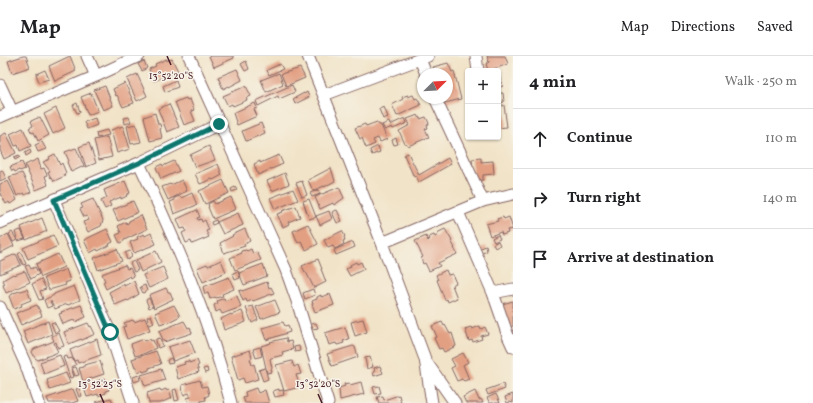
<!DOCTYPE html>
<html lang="en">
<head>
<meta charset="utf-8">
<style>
	body { margin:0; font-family:Vollkorn,serif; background:#f2f2f2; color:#202124 }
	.controls { position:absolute; right:12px; top:12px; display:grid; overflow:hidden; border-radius:4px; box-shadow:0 1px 3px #0004 }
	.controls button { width:36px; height:36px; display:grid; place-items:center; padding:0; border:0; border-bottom:1px solid #e0e0e0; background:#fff; color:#202124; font:20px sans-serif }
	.compass { position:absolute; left:417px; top:12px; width:36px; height:36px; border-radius:50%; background:#fff; box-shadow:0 1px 3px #0004; rotate:66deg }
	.stop { position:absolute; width:12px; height:12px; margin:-9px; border:3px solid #0f766e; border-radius:50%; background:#fff }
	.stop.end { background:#0f766e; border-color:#fff; box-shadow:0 1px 4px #0008 }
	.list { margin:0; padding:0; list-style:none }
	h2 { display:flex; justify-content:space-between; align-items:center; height:52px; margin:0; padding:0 16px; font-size:17px }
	h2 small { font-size:13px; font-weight:400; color:#757577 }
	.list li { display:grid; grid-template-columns:26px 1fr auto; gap:12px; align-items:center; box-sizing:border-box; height:60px; padding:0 16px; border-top:1px solid #e0e0e0 }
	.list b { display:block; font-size:15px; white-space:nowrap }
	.list em { font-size:13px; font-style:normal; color:#757577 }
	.icon { flex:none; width:22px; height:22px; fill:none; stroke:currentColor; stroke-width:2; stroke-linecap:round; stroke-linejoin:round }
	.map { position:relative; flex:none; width:513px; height:347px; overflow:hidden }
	header { display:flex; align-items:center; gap:24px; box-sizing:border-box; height:56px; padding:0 20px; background:#fff; border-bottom:1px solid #e0e0e0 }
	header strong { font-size:19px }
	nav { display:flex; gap:22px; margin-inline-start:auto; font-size:14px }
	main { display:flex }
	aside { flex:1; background:#fff }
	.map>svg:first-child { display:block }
</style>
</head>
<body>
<header>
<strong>Map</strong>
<nav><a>Map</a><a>Directions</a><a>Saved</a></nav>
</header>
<main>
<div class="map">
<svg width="513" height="347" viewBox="0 0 513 347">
	<rect width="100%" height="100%" fill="#f7f3e8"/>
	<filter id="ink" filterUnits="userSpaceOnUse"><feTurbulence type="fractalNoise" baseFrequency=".025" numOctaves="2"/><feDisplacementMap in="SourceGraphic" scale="8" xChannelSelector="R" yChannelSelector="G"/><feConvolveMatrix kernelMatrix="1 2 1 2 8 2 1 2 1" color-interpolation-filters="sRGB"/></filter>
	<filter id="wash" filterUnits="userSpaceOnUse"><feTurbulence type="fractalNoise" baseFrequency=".012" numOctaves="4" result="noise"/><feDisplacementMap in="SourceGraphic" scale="16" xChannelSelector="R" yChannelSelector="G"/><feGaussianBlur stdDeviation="0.9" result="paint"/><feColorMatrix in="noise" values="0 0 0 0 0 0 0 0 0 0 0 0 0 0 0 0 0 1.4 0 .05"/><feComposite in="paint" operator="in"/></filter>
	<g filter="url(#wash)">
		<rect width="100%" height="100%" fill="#f1e3c7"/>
		<g id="blocks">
			<path fill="#e29f82" d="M23 0H26L30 11 12 17 8 5Z
				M70 0 76 15 55 25 49 10Z
				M209 0H233L234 2 214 11Z
				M487 0H505L508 8 488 15 486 8 489 6Z
				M167 3V5L172 3 178 15 154 25 149 13 156 10 155 8Z
				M144 5 147 12 142 15 138 8Z
				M246 5 249 13 245 15 241 8Z
				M448 7 452 16 454 15 461 43 445 47 444 42H447V18H435L433 11Z
				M280 8 283 13 269 19 267 14Z
				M300 12 305 22 286 30 281 18Z
				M237 13 242 24 229 31V30L223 33 218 21Z
				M45 14 49 23 39 26 36 18Z
				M279 17 283 28 266 36 261 24Z
				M137 18 147 40 137 45 127 23Z
				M499 20 503 30 498 32V21Z
				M176 24 178 31 165 36 163 30Z
				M125 27 134 47 123 51 117 39 116 40 113 33Z
				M292 29 295 36 279 43 278 40 258 50 256 45Z
				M105 30 113 50 103 54 94 34Z
				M246 30 251 40 246 42 247 44 233 50 232 48 228 50 223 40Z
				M307 36 309 41 295 48 293 43 304 37V38Z
				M91 37 98 55 88 59 81 41Z
				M498 37H503L504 46 498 47Z
				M408 39V41L413 39 415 43 417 42 421 49 397 60 392 49 403 43 402 41Z
				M186 42 187 44 190 43 194 54 191 55 195 65 184 69 175 46Z
				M77 47 80 56 77 57 73 49Z
				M255 47 257 52 254 53 257 60 237 69 233 57Z
				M169 48 179 71 167 76 158 53Z
				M504 49 507 71 498 72V50Z
				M384 51 388 61 383 63 379 53Z
				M56 52 65 72 53 78 44 58Z
				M155 57 158 68H160L161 73H160L162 82 150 85 144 61Z
				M418 59 420 63 426 61 428 65 429 68 427 69 428 72 425 73 429 81 408 90 406 87 405 88 399 75 410 69 407 63Z
				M40 61 49 79 38 85 34 76 32 77 29 72 33 70 31 65Z
				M129 61 131 66 125 68 124 62Z
				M95 62 97 69 87 73 84 66Z
				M405 62 407 67 393 73 392 71 385 74 382 69 389 66 390 69Z
				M377 66 379 69H381L387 83 380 86 378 82 373 84 375 88 366 92 362 82 360 83 355 72 365 68 366 70Z
				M261 67 265 77 246 85 242 75Z
				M136 68 141 86 131 88 127 70Z
				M123 70 130 93 117 97 111 74Z
				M23 72 31 90 20 95 18 89 15 90 10 78Z
				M107 74 109 79 97 82 96 77Z
				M6 77 16 97 4 103 0 94V80Z
				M107 81 112 101 99 104 94 84Z
				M396 82 398 88 394 89 392 84Z
				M42 86 46 93 38 96 35 89Z
				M89 87 96 107 86 111 79 91Z
				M209 90 215 104 195 111 190 99Z
				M378 90 380 96 372 99 370 94Z
				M76 92 84 110 71 116 67 106 69 105 65 96Z
				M30 94 31 97 26 100 25 97Z
				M408 97 419 119 448 102 451 108 419 126 416 120 414 121 404 99Z
				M55 98 60 109 62 107 66 117 64 118 65 120 54 125 52 121 51 122 48 116 50 115 43 106 50 103 49 101Z
				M19 99 20 101 15 104 14 101Z
				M279 99 283 108 258 119 254 108 260 105V107Z
				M481 102V106L493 105 494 118 483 119V124L474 125 472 103Z
				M38 103 41 113 44 112 47 119 45 120 48 129 36 134 25 109Z
				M174 105 179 115 161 123 156 111 162 108 163 110Z
				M22 106 25 113 20 115 19 114 15 116 14 114 12 115 10 111Z
				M218 108 222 119 213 124 212 123 200 128 195 118Z
				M331 112 335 125 324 131V130L313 135 308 124Z
				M2 114 6 122 0 125V115Z
				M22 117 31 136 25 139 24 137 17 140 9 121Z
				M285 117 289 128 272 135 267 125Z
				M182 124 187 135 168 144 162 131 170 128 171 129Z
				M223 124 229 137 205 148 199 135Z
				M8 125 17 144 10 148 9 146 6 148 0 136V128Z
				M125 125 130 137 126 139 127 140 121 143V141L109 146 111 150 105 153 101 145 107 142 104 134Z
				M302 125 307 139 302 141 296 127Z
				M235 131 237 134 232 136 231 133Z
				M339 131 344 142 334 149 333 147 320 153 315 141Z
				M293 133 298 144 275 153 270 142Z
				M318 134 320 138 312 141 310 137Z
				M192 137 197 149 174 158 170 146 175 144 174 142 180 140 181 142Z
				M231 141 236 153 213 163 208 151H209L208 148 213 145 215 148Z
				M93 143 103 164 101 170 88 176 83 166 89 164 87 160 84 161 80 153 83 152 81 148Z
				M309 143 316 161 309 163 303 145Z
				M133 145 138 156 118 165 113 154Z
				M296 150 300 161 288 166 289 168 283 171 277 158 283 156 282 155Z
				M197 154 200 161 197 162 198 164 201 163 202 166 205 164 209 174 206 175 209 181 192 188 191 185 186 187 182 177 186 175 185 172 181 173 177 163Z
				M337 154 342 165 337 167 332 156Z
				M329 155 332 163 320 169 316 160Z
				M238 157 243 169 223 178 217 166Z
				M141 159 147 173 124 184V185L120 187 116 179 121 177 118 170 126 166 127 168 129 166V165Z
				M503 161 504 163 509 161 513 173 507 174 508 177 502 179 501 176 490 180 486 168 498 165 497 163Z
				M42 162 47 175 26 184 21 171Z
				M216 164 217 167 212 169 211 166Z
				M308 168 318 188 306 194 301 185 298 187 293 175Z
				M107 173 113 186 109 188 110 189 98 195 97 193 90 197 84 184Z
				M245 173 250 185 244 188 245 190 224 197 220 187 233 180 232 179Z
				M445 173 452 185H451L455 192H454L457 198 438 207 440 210 429 215 425 207 423 208 421 202 423 201 415 185 426 180 428 185 430 183 429 181 434 179 435 181 438 179 437 177Z
				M21 174 25 183 18 185 15 176Z
				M342 175 345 180 344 181 345 184 343 185 344 188 335 193 333 190 328 192 324 184Z
				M12 176 17 184 13 186 9 178Z
				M151 177 156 188 134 197 130 186 138 183 137 181 144 178 145 180Z
				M8 178 14 190 0 197V183Z
				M53 179 58 190 28 203 23 192Z
				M498 179 500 183 494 186 492 182Z
				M498 185 500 189 495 192 493 188Z
				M353 186 355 191 336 199 334 194Z
				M486 190 487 195 480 198 478 193Z
				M117 193 122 205 98 214 94 202Z
				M251 193 253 198 257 196 261 204 235 214 230 202 242 197 241 195 246 194 247 195Z
				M130 195 132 201 127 204 125 197Z
				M156 195 161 206 141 216 136 204Z
				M21 196 26 208 23 209 18 198Z
				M16 198 21 209 0 218V205Z
				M58 198 64 211 41 221 36 208Z
				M318 203 322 213H321L326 226 314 232 306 216H305L302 210Z
				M221 204 226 216 203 226 197 212 207 208 208 210Z
				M134 205 138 214 134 216 130 207Z
				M356 206 357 208 361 206 364 213 350 220 346 213 351 211 350 209Z
				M263 208 267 220 244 229 239 217Z
				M29 209 31 213 35 211 39 218 31 223 25 210Z
				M125 209 127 213 130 212 134 220 131 222 130 220 106 233 103 226 105 225 102 218Z
				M163 211 168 223 149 232 143 219Z
				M66 213 70 225 65 227 66 229 49 234 44 222Z
				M446 214 448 219 452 218 456 227 452 229 457 242 448 246 447 243 445 244 437 224H438L436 219Z
				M25 215 30 226 6 237 3 229 5 228 3 224 13 218 14 219Z
				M238 215 240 222 235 224 233 217Z
				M229 221 234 233 222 238 223 240 216 242 215 241 210 243 208 237 205 238 203 231Z
				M41 223 46 233 40 235 43 243 39 244 32 228Z
				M134 225 139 238 128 245 127 244 115 249 109 236 124 228V230Z
				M267 226 269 232 271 231 274 237 253 245V244L247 246 246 243 243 245 239 235 242 234V235Z
				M145 229 147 235 143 237 140 231Z
				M74 230 80 244 68 249 67 248 55 253 51 245H50L52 250 47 252 44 244 54 239V238Z
				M166 232 168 236H170L173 243 154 252 149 239Z
				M27 233 31 244 21 248 22 250 14 253 9 240 13 238V237Z
				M313 233 315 239 305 243 303 237Z
				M330 238 334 249 315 256 312 248H313L312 245 317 243V241L321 239V241Z
				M237 240 241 251 222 258 220 254 216 256 214 249 218 247 217 245 224 242 225 245Z
				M149 242 153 250 149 252 146 244Z
				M275 244 280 256 261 263 256 251Z
				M513 245V270L510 271 502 248Z
				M37 249 42 260 21 269 16 257Z
				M81 249 86 261 75 266 74 264 63 268 59 258 62 257 61 256Z
				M174 249 180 260 167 267 166 266 160 268 155 257Z
				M253 250 258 264 252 267 246 252Z
				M242 255 246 266 224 274 221 263 231 258V259Z
				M151 259 154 267 150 269 147 261Z
				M145 262 150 274 127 283 123 271 126 270 124 267 133 264 134 266Z
				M363 263 367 276 355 280 351 266Z
				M48 265 52 278 28 288 23 275Z
				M184 265 188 272 190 271 192 277 164 286 159 275Z
				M54 266 59 275 55 277 51 267Z
				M283 266 285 270 288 269 290 276 266 284 262 272Z
				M442 266 444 270 445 269 450 278 452 277 456 290 444 296 442 292 439 293 434 282 437 281 432 270Z
				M88 267 90 271 91 270 95 278 82 284 81 283 69 288 64 276Z
				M316 267 318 272 313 273 311 268Z
				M480 270 481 273 485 271 488 278 481 280 482 283 473 286 472 284 469 285 465 273 471 271 472 273Z
				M345 271 349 283 343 285 344 287 337 289 336 287 329 289 325 277Z
				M59 277 64 290 58 292 56 286 54 287 58 296 38 304 35 302 32 296 34 293 54 285 52 280Z
				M160 282 163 290 158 292 156 285V283Z
				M286 282 287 286 291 285 293 293 282 296 283 299 271 302 270 303 272 312 271 313 272 316 267 317 261 290 271 287 270 286Z
				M97 283 101 299 78 307 77 304 74 305 70 294Z
				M144 283 145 285 150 283 151 285 153 284 156 292 143 298 135 300 131 288Z
				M190 284 195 297 173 305 168 291Z
				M299 290 300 295 295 296 294 291Z
				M353 290 355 291 358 301 332 310 327 298Z
				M260 291 262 300 256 302 253 293Z
				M250 294 252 302 250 303 252 309 254 308 258 323 245 327 243 322 238 324 231 300Z
				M156 295 161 308 149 312V314L143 316 142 314 138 316 136 311H135L132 303Z
				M463 297 468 306 463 309 469 323 464 325 462 323 457 325 451 312 455 310 451 303Z
				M60 299 64 310 44 318 40 306Z
				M67 300 68 303 72 302 76 309 71 311 74 321 70 322 63 301Z
				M370 301 373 311 367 313 365 302Z
				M171 302 173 307 168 308 167 304Z
				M197 304 199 309 197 310 199 316 178 323 175 311 185 308 184 306 189 305V307Z
				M100 305 104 318 83 325 79 312 84 311V309Z
				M292 305 294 311 298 309 301 318 296 319 300 331 284 335 276 309Z
				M380 310 383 317 374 320 373 316 375 315 374 312Z
				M76 311 79 319 75 320 72 312Z
				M207 312 208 316 205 317 203 313Z
				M265 312 268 323 263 325 259 314Z
				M161 313 165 324 145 330 141 319Z
				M66 317 70 327 50 334 47 324Z
				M139 319 140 324 134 326 133 321Z
				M105 322 109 334 105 335 106 337 98 340V338L87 341 83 329 92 327V328L94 327V326Z
				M200 324 202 331 207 330 209 339 205 341 206 344 201 345V347H189L187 342 191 341 189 337 184 339 183 337 182 329Z
				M361 326 364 338 340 344 339 332 345 330 344 328 349 327 350 329Z
				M503 328 505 333 488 339 486 334Z
				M379 330 381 337 375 338 373 331Z
				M79 332 82 340 79 341 76 333Z
				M256 332 258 337 265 334 269 347H245L243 341 246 340 245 336Z
				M73 333 78 345 72 347H49L47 342Z
				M160 333 161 335 166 333 167 335 169 334 172 342 160 347H149L147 337Z
				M176 333 179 344 175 345 173 334Z
				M279 333V335L283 334 284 339 275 341 273 335Z
				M475 335 479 344 481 343 483 347H466L463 341Z
				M496 338 500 347H490L487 342Z
				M513 338V347L510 346 507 347 505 341Z
				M399 339 401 347H379L377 341 383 340 384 344Z
				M111 342 113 347H96V346Z"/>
		</g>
	</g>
	<g filter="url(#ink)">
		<use href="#blocks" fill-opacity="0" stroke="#846462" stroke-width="1"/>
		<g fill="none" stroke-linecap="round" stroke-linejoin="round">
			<defs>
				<path id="minor" d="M87 0 96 20
					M189 0 286 214 297 245 328 347
					M308 0 382 187 425 303 432 347
					M476 0 478 15
					M420 3 426 18
					M0 29 12 55
					M324 39 428 0
					M435 42 483 145
					M0 61 96 20 139 0
					M139 107C176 185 209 263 231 347
					M54 144 110 276 133 347
					M458 156 493 237 508 280 513 291
					M0 167 139 107 219 68
					M382 187 483 145 513 138
					M493 237 513 233
					M0 251 25 307 39 347
					M427 307 455 347"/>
			</defs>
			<use href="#minor" stroke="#846462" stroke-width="13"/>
			<use href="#minor" stroke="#fff" stroke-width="11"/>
		</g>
	</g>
	<g fill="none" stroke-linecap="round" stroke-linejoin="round" filter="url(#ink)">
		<path stroke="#0f766e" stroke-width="5" d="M110 276 54 144 139 107 219 68"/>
	</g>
	<path fill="none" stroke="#4a1f2b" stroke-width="1.5" d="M167 0 171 9M100 338 104 347M318 338 322 347"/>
	<g font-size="10" text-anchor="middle" fill="#4a1f2b" stroke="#f7f3e8" stroke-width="3" stroke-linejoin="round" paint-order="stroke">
		<text x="171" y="23">13°52'20"S</text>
		<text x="100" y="331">13°52'25"S</text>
		<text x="318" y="331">13°52'20"S</text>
	</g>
</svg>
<div class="controls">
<button>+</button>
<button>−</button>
</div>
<svg class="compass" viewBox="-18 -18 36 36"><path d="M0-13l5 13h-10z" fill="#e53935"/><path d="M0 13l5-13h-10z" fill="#757577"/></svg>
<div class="stop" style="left:110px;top:276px"></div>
<div class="stop end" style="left:219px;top:68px"></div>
</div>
<aside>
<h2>4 min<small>Walk · 250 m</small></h2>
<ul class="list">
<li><svg class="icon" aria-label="ahead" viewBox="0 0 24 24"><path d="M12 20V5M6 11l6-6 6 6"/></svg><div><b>Continue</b></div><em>110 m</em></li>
<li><svg class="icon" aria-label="right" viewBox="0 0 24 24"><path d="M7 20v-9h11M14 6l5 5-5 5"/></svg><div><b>Turn right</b></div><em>140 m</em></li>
<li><svg class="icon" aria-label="arrive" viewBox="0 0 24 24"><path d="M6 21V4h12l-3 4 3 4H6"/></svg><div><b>Arrive at destination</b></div></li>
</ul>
</aside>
</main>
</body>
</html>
